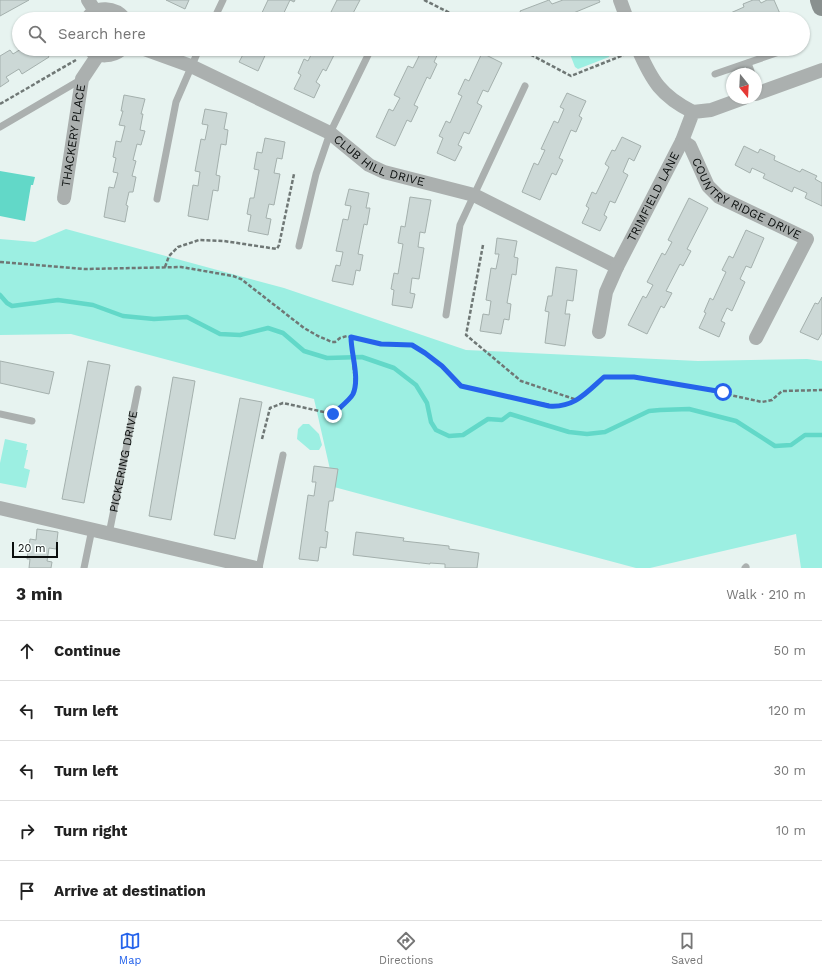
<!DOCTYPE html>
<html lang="en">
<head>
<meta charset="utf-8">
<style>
	body { margin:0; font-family:"Work Sans",sans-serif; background:#f6f6f6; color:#222 }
	.compass { position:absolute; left:726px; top:68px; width:36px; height:36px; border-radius:50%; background:#fff; box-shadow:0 1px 3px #0004; rotate:162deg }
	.scale { position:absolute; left:12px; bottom:10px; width:46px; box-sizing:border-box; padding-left:4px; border:2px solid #0b0f0e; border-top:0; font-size:11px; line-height:14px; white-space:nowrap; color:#0b0f0e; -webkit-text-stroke:3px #f8fffd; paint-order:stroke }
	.stop { position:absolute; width:12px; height:12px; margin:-9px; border:3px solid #2563eb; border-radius:50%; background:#fff }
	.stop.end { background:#2563eb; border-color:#fff; box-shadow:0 1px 4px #0008 }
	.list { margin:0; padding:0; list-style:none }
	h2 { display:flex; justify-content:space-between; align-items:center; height:52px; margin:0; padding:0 16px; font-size:17px }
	h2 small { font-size:13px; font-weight:400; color:#767676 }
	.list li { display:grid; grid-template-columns:26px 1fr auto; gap:12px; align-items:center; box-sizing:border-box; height:60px; padding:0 16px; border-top:1px solid #e0e0e0 }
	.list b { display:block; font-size:15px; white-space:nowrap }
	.list em { font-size:13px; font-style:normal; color:#767676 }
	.icon { flex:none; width:22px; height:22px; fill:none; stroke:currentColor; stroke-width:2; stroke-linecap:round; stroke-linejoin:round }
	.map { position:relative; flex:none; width:822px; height:568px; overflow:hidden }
	.search { position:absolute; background:#fff; box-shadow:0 1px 3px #0004; left:12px; right:12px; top:12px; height:44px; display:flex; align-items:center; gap:10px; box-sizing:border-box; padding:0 14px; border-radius:22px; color:#767676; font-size:15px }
	.sheet { height:352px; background:#fff }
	nav { display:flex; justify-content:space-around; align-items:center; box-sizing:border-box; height:56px; border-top:1px solid #e0e0e0; background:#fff; font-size:11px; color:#767676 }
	nav a { display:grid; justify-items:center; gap:2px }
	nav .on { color:#2563eb }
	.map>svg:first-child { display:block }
</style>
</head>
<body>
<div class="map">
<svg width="822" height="568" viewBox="0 0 822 568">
	<rect width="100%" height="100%" fill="#e7f3f0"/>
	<path fill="#9cefe2" d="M568 49H611L609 57 578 69 575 67Z
		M66 229 284 288 466 350 698 361 807 359 822 361V568H801L796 534 650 568H636L334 487 314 399 71 334 0 335V239L35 242Z
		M303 424H309L319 434 322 445 319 450H310L297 439 298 429Z
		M5 439 27 444 26 450H28L24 468 30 470 26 488 0 483V463Z"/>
	<path fill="#62d8c8" d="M0 171 35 177 33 185H31L25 221 0 216Z"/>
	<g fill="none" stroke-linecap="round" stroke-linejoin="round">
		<path stroke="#62d8c8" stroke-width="4.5" d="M0 295 7 303 12 306 58 300 93 305 123 316 154 319 187 317 220 334 240 335 268 328 283 333 304 351 327 358 362 357 394 368 416 385 427 403 431 422 436 430 449 436 463 435 488 419 502 420 510 414 569 432 587 434 605 432 649 411 660 410 689 409 736 421 775 446 791 445 805 435H822"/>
	</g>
	<path fill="#ccd8d6" stroke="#a4b0ad" d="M0 0H29L0 16Z
		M166 0H189L185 9Z
		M268 0H295L294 2 290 0 281 19H259Z
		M337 0H360L350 19H323L324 16 328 18Z
		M549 0 552 4 563 0H599L600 2 571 14 573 18 569 19H523L520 11Z
		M753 0H759L761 3 767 0H774L781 16 773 19H765L764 17 759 19H717L744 7 743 4Z
		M21 49H44L49 57 22 74 19 69 6 77 9 81 0 87V56L10 50 13 54Z
		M246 49H268L258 71 239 62Z
		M314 49H337L326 71 323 69 316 82 320 85 314 98 294 89 301 75 298 73 304 59 308 61Z
		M416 49H440L434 62 437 64 430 79 427 77 414 105 418 107 411 122 407 120 395 146 376 137 389 109 393 111 400 98 394 95 408 66 413 68 419 56 414 53Z
		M482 53 502 63 488 92 483 90 477 103 482 106 469 134 464 132 458 145 462 147 455 161 437 153 443 138 439 136 446 121 450 123 462 96 458 94 465 79 469 81Z
		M567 93 586 101 579 116 582 118 576 132 571 130 559 158 563 160 556 175 552 173 540 200 522 192 534 163 538 165 545 150 541 149 554 121 558 123 564 109 560 107Z
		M124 95 145 99 141 114H143L140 130 145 131 141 145 137 144 133 160 136 161 132 176 136 177 133 192H129L126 205 128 206 125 222 104 217 109 187 114 188 118 173 113 172 116 158 113 157 116 141 121 142 125 126 119 125 123 111H121Z
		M205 109 227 113 224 129 228 130 226 145 221 144 216 175 220 176 218 191 213 190 208 220 188 216 193 185 198 186 200 172 195 171 201 139 205 140 208 125 202 124Z
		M622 137 641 146 634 161 629 158 623 172 628 175 615 203 610 201 604 215 607 217 600 231 582 223 589 208 586 206 592 192 596 194 609 167 605 164 612 150 615 151Z
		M265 138 285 142 282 159 277 158 274 173 280 174 274 205 269 204 266 218 271 219 268 235 248 231 251 215 247 214 250 198H254L259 170 254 169 257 152 262 153Z
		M744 146 758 153 760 149 775 156 774 160 800 172 802 169 817 176 815 179 822 183V206L805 198 807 193 794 187 792 192 763 178 765 174 752 168 750 173 735 165Z
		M349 189 369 193 366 208H370L367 225 364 224 358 254 363 255 360 271 356 270 353 285 332 281 336 265 340 266 343 252 336 251 343 219 348 220 351 206 345 205Z
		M410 197 431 200 425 233 420 232 418 247 424 248 419 279 412 278 410 293 415 294 412 308 392 305 394 290 391 289 394 273 398 274 403 244 398 243 401 226 405 227Z
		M689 198 708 208 687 249 691 251 683 266 680 264 666 291 672 293 664 308 661 306 647 334 628 325 643 296 646 298 653 285 647 282 662 253 665 255 672 242 668 240Z
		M746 230 764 238 751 268 746 266 740 279 745 282 732 311 727 308 721 321 725 323 719 337 699 328 706 313 704 312 710 298 713 300 726 272 722 270 729 256 733 258Z
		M497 238 517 241 514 257 518 258 516 275 512 274 507 303 511 304 509 320 504 319 501 334 480 331 483 314 489 315 491 301 486 300 491 268 496 269 499 254H495Z
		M556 267 577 270 573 301 567 300 565 314H570L565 346 545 343 549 312 545 311 548 296H552Z
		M822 297V333L818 340 800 332 815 303 818 304Z
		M0 361 54 372 49 394 0 383Z
		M88 361 110 365 84 503 62 499Z
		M173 377 195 381 171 520 149 516Z
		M240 398 262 402 235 539 214 535Z
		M314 466 338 469 333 501H329L325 531 328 532 326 548 320 547 318 561 299 559 308 495 314 496 316 482H312Z
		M37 529 58 532 56 549 49 548 47 561 52 562 51 568H29L30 559H27L30 539 36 540Z
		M356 532 404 538 403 541 449 546V549L479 553 477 568H445V564L430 563V564L353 555Z"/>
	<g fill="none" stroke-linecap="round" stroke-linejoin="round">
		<path stroke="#6f7775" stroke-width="2.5" stroke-dasharray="4 2" stroke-linecap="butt" d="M424 0 462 19
			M520 49 571 76 626 54
			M0 104 76 60
			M483 245 466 335 521 381 577 400
			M0 262 84 269 181 267 233 276 241 279 304 328 318 336 332 342H335L340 338 347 336 381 344 412 345 425 353 442 366 461 386 549 405C574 408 586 393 604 377H634L660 382 685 385 762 402 772 400 782 391 822 390
			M165 267 169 256 178 247 199 240 224 241 277 249 279 245 294 174
			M262 439 270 408 283 403 333 414 353 395 355 383 351 337"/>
		<g stroke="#abb0af" stroke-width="7">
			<path d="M214 19 223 0"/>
			<path d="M748 63 752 74"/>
			<path d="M715 74 788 49"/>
			<path d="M0 127 82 79"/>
			<path d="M157 199 176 102 199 49"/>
			<path d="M299 246 316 174 330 133 371 49"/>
			<path d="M446 315 460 225 525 86"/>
			<path d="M0 414 32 421"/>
			<path id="s1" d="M109 534 138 389"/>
			<path d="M84 568 92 529"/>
			<path d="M259 568 283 455"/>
			<path d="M745 568 746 567"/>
		</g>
		<g stroke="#abb0af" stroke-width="14">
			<path d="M88 0 95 11"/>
			<path d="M620 0 627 19"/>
			<path d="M87 19C96 5 115 7 125 19"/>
			<path d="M89 49C99 58 112 57 122 49"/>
			<path id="s2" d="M144 49 191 66 330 133 369 165 384 172 474 195 617 267"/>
			<path d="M638 49C652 81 661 96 693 112"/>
			<path d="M756 94 822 70"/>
			<path id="s3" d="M682 141 690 146 708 186 719 197 807 239 756 338"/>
			<path id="s4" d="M64 198 82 79 98 55"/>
			<path id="s5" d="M599 332 606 292 617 267 682 141 693 112 711 110 744 98"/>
			<path d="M0 508 256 568"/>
		</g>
		<path stroke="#89908f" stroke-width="20" d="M820 0 822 6"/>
	</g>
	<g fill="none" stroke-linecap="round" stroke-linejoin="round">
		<path stroke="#2563eb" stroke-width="5" d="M333 414C338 409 350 400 353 394 360 378 351 354 351 337L381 344 412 345 425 353 442 366 461 386 549 406C574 408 586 393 604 377H634L723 392"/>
	</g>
	<g text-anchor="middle" stroke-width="3.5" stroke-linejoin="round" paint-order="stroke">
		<g font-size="12" fill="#0b0f0e" stroke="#f8fffd">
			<text dy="4" stroke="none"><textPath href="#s4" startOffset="63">THACKERY PLACE</textPath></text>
			<text dy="4" stroke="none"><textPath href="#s2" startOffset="262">CLUB HILL DRIVE</textPath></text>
			<text dy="4" stroke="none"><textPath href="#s3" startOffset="91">COUNTRY RIDGE DRIVE</textPath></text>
			<text dy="4" stroke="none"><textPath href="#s5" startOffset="147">TRIMFIELD LANE</textPath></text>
			<text dy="4" stroke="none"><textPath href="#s1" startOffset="74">PICKERING DRIVE</textPath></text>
		</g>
	</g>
</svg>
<svg class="compass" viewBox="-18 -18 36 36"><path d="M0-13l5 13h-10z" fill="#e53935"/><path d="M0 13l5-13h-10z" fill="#767676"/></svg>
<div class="scale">20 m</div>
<div class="stop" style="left:723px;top:392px"></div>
<div class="stop end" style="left:333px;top:414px"></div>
<div class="search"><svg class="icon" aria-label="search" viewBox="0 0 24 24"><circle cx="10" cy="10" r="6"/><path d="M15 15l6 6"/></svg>Search here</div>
</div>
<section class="sheet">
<h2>3 min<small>Walk · 210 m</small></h2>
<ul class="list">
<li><svg class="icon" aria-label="ahead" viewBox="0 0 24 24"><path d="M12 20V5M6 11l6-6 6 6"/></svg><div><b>Continue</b></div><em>50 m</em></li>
<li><svg class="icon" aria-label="left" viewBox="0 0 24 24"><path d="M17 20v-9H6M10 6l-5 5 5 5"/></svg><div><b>Turn left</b></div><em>120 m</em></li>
<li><svg class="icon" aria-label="left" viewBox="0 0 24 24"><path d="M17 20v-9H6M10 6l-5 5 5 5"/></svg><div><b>Turn left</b></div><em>30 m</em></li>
<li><svg class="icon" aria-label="right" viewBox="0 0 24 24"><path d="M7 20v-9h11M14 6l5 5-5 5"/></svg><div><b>Turn right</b></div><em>10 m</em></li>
<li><svg class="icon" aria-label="arrive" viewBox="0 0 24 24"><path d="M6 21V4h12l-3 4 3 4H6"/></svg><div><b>Arrive at destination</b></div></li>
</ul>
</section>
<nav>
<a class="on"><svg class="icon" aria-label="map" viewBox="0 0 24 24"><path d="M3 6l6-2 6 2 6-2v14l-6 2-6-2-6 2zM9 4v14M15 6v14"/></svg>Map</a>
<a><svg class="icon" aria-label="directions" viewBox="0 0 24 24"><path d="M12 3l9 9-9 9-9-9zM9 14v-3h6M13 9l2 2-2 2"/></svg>Directions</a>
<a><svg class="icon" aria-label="saved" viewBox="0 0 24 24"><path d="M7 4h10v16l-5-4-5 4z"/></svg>Saved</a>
</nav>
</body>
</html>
